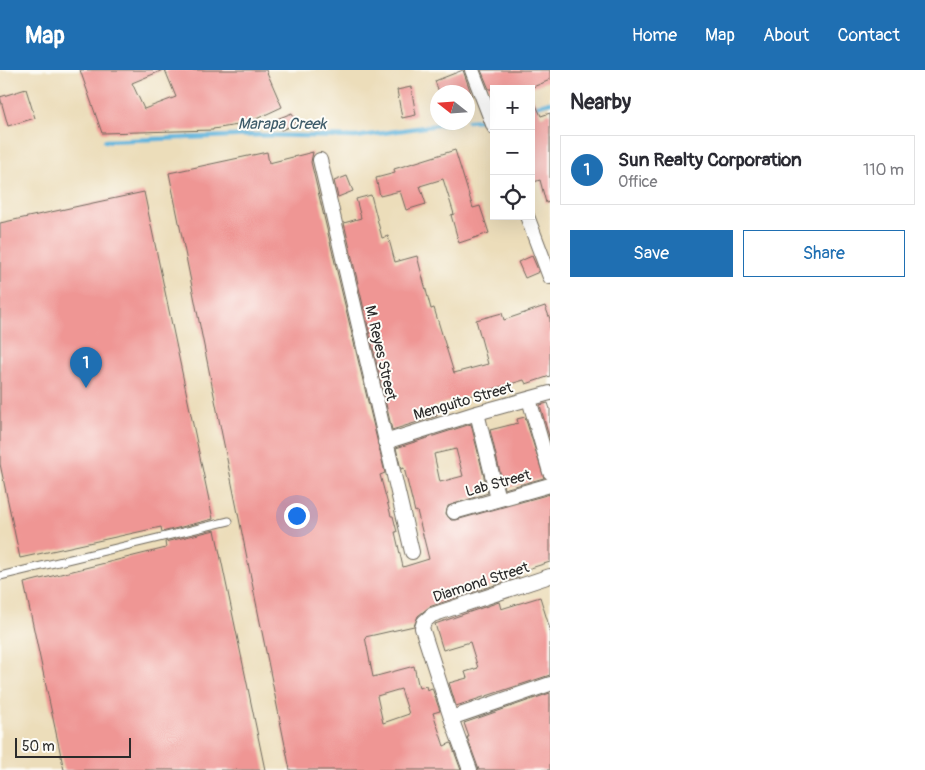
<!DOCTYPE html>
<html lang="en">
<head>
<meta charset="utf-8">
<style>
	body { margin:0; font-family:Pangolin,sans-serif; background:#f7f7f7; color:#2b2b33 }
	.controls { position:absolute; right:15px; top:15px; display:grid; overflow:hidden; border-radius:0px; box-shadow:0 5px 20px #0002 }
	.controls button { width:45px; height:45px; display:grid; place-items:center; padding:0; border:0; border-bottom:1px solid #e1e1e2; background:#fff; color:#2b2b33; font:25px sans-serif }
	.compass { position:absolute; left:430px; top:15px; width:45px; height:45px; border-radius:50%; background:#fff; box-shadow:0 5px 20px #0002; rotate:287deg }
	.scale { position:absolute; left:15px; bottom:12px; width:116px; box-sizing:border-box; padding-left:5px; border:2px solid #2b2b2b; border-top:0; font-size:14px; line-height:18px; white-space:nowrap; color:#2b2b2b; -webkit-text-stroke:4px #fdfcf7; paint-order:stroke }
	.you { position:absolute; left:296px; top:445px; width:18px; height:18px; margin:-12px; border:4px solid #fff; border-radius:50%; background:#1a73e8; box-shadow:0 0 0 8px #1a73e833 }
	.badge { display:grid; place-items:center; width:32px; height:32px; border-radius:50%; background:#1f6fb2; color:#fff; font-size:16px; font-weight:700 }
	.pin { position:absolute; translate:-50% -41px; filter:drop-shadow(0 1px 2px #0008) }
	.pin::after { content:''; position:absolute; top:26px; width:18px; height:15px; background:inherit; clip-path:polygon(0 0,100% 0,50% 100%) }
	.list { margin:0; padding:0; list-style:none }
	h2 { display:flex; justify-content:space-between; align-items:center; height:65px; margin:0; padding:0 20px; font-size:21px }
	h2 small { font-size:16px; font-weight:400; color:#7c7c81 }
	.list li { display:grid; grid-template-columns:32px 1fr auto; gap:15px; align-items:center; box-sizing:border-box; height:70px; margin:0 10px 10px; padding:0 10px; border:1px solid #e1e1e2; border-radius:0px }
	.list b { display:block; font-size:19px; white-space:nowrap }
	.list p { margin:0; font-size:16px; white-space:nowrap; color:#7c7c81 }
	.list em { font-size:16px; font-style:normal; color:#7c7c81 }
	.actions { display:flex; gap:10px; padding:15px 20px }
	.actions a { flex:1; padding:11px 0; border:1px solid #1f6fb2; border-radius:0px; text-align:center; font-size:18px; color:#1f6fb2 }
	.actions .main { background:#1f6fb2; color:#fff }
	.icon { flex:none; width:28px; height:28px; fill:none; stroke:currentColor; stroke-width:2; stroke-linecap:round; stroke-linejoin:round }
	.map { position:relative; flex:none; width:550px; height:700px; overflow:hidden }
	header { display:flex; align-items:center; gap:30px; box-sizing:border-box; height:70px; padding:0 25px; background:#1f6fb2; color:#fff }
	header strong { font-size:24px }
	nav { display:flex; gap:28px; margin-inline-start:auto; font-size:18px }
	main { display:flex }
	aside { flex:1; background:#fff }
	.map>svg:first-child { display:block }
</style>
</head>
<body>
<header>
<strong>Map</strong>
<nav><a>Home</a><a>Map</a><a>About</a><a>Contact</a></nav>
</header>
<main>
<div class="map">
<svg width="550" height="700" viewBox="0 0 550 700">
	<rect width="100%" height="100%" fill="#fdfcf7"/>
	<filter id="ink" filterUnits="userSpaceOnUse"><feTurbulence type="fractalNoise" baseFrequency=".02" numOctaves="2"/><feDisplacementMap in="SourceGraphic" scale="10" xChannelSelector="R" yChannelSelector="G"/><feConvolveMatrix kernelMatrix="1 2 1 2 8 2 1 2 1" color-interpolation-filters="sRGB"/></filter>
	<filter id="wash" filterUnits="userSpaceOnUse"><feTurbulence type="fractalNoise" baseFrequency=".0096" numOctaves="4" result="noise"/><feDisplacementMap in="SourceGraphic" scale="20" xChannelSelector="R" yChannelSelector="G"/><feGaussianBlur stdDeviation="1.12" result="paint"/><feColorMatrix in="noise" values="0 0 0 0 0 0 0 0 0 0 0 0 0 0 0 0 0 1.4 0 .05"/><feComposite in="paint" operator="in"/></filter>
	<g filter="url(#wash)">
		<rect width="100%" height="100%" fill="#ecddba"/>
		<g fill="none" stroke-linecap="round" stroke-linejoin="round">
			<path stroke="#61b4dc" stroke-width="4.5" d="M532 37 550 32
				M468 51 481 50
				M105 71 257 65 356 67 458 52"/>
		</g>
		<g id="blocks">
			<path fill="#ef9694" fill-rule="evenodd" d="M80 0H163L132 13 144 39 176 27 165 0H266L282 37 254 50 253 49 238 55 213 59V60L102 63Z
				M463 0 472 26 468 27V22H439L435 11Z
				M481 0H550V10L528 19H489Z
				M411 17 416 45 402 48 397 20Z
				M26 19 35 48 8 56 0 27Z
				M531 24 541 46 550 43V132L546 133 540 110 531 113Z
				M292 43 296 54 281 60 277 49Z
				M455 80 473 138 480 136 489 163 459 173 451 145 454 144 443 109 420 116 426 134 406 140 400 121 380 126 376 108 395 103 394 99Z
				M267 82 269 93 313 82 311 92 385 403 380 405 391 446H393L397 462H395L403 497 429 489 417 441 415 442 404 398 401 399 396 378 471 354 488 423 448 436 446 444 451 450H456L550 424V492L518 502 519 507 429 537 418 546 414 556 365 567 373 607 414 596 419 618 426 616 427 620 432 618 440 641 433 643 444 676 451 673 461 700H290L169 103ZM456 379 463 406 440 412 434 384ZM401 619 409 644 383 653 377 626Z
				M347 106 353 121 338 127 334 111Z
				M144 122 213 449 162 462 161 457 20 488 0 394V153Z
				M371 125 382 168 388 166 395 192 417 186 431 239 434 238 454 303 488 294 476 250 502 243 504 250 545 236 550 249V306L526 314 524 310 434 336 437 346 392 360 344 153 361 148 356 129Z
				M532 186 539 202 525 208 518 192Z
				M548 333 550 339V370L540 335Z
				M525 347 544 408 504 419 490 360 518 353 517 349Z
				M215 460 265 700H64L24 513 166 478 165 472Z
				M540 527 550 559V605L456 636 449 613 467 608 465 602 478 598 470 572 443 580 435 554 499 532 501 539Z
				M550 623V700H479L467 667H469L464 653Z"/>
		</g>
	</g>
	<g filter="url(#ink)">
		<use href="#blocks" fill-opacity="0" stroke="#6f695d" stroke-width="1"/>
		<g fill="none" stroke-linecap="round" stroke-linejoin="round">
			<defs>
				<path id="lane" d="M0 506 229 451"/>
				<path id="street" d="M472 0 494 57
					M320 90 412 482
					M527 146 550 207
					M529 329 550 402
					M477 343 498 429
					M385 372 477 343 550 323
					M454 442 550 415
					M451 648 550 614
					M470 700 451 648 422 558 424 552 432 545 550 506"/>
			</defs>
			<use href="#lane" stroke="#6f695d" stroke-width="9"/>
			<use href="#street" stroke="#6f695d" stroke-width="16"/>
			<use href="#lane" stroke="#fff" stroke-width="7"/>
			<use href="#street" stroke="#fff" stroke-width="14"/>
		</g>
	</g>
	<g text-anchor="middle" stroke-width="4" stroke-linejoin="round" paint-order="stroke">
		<g font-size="15" fill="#2b2b2b" stroke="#fdfcf7">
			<text transform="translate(381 283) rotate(77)" y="5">M. Reyes Street</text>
			<text transform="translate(463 331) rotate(-16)" y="5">Menguito Street</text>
			<text transform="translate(498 413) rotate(-15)" y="5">Lab Street</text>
			<text transform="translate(481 512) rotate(-18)" y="5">Diamond Street</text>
		</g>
		<g font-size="16" font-style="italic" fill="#3e5b69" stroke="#fdfcf7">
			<text x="282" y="59">Marapa Creek</text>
		</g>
	</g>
</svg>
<div class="controls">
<button>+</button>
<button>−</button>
<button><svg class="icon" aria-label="locate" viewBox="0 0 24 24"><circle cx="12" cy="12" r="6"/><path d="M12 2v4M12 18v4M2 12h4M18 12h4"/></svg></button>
</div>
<svg class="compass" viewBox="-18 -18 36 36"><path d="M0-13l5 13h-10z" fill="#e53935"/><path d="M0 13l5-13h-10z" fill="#7c7c81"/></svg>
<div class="scale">50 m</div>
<div class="you"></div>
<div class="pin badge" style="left:86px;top:318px">1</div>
</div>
<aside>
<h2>Nearby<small></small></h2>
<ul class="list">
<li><span class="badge">1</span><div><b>Sun Realty Corporation</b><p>Office</p></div><em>110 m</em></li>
</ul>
<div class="actions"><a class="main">Save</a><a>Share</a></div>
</aside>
</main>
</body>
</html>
